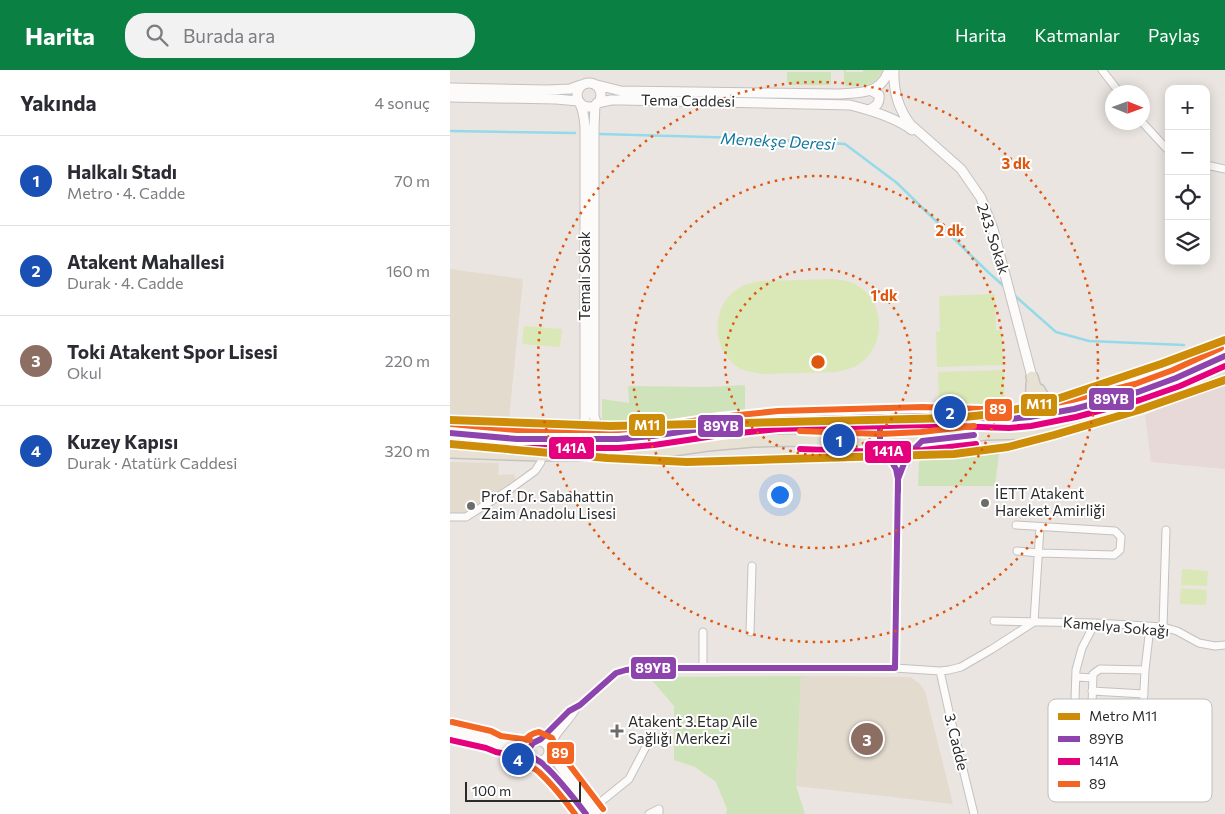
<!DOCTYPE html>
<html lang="tr">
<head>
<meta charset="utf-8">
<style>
	body { margin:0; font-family:Commissioner,sans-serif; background:#f2f2f3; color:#2b2b33 }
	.controls { position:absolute; right:15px; top:15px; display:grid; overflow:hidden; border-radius:10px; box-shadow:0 2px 12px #0003 }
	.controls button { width:45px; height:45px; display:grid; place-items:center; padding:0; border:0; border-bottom:1px solid #e1e1e2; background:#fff; color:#2b2b33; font:25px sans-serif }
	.compass { position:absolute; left:655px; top:15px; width:45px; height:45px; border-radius:50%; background:#fff; box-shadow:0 2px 12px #0003; rotate:91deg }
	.scale { position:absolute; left:15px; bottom:12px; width:116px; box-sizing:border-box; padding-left:5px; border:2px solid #2b2b2b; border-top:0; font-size:14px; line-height:18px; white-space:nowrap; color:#2b2b2b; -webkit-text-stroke:4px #fff; paint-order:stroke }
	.you { position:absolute; left:329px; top:424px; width:18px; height:18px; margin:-12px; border:4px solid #fff; border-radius:50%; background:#1a73e8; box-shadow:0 0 0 8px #1a73e833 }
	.badge { display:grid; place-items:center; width:32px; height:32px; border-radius:50%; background:#0b8043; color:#fff; font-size:16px; font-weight:700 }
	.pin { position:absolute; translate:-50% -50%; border:2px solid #fff; box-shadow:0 1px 5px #0006 }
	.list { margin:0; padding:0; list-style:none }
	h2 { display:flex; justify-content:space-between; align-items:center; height:65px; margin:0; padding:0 20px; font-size:21px }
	h2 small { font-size:16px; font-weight:400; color:#7c7c81 }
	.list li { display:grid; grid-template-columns:32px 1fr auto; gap:15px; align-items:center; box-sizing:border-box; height:90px; padding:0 20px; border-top:1px solid #e1e1e2 }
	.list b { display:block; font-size:19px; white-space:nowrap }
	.list p { margin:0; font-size:16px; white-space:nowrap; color:#7c7c81 }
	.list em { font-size:16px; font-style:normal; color:#7c7c81 }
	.icon { flex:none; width:28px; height:28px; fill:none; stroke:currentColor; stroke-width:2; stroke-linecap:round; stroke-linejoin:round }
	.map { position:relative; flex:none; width:775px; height:744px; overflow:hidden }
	header { display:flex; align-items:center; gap:30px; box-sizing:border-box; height:70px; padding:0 25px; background:#0b8043; color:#fff }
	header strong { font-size:24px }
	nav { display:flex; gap:28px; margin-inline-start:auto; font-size:18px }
	.search { width:350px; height:45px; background:#f2f2f3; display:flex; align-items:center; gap:12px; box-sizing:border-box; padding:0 18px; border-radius:20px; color:#7c7c81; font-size:19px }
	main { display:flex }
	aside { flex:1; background:#fff }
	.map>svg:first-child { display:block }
</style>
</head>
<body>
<header>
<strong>Harita</strong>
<div class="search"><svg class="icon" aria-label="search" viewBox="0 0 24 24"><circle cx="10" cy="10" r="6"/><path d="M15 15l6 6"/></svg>Burada ara</div>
<nav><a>Harita</a><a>Katmanlar</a><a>Paylaş</a></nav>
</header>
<main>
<aside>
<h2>Yakında<small>4 sonuç</small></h2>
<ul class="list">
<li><span class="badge" style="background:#1a4fb4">1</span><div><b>Halkalı Stadı</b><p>Metro · 4. Cadde</p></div><em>70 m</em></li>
<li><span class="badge" style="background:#1a4fb4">2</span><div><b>Atakent Mahallesi</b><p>Durak · 4. Cadde</p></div><em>160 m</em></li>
<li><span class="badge" style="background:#8d6e63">3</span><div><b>Toki Atakent Spor Lisesi</b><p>Okul</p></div><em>220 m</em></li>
<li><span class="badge" style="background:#1a4fb4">4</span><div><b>Kuzey Kapısı</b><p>Durak · Atatürk Caddesi</p></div><em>320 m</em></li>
</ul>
</aside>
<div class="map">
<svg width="775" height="744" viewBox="0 0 775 744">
	<rect width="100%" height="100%" fill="#eae5e0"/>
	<path fill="#e4dbcf" d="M0 199 73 209 58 358 0 353Z
		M0 392 49 393 48 405 64 404 69 421 16 451H0Z
		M351 606 460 607 469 613 475 621 503 734 346 716Z"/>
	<path fill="#e7d9d8" d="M775 313V399L701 392 695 345Z"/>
	<path fill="#cfe3ba" d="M394 0H396V2H413V0H433C425 17 413 16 396 16L394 12Z
		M337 2H381V13L379 15H339L337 12Z
		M295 315V345L171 359 160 358 152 350V329L179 333 178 316 258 317Z
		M550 376 545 416H468L469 392 474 386 483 381 496 377Z
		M351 606 346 716 355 744H276L277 739 266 712 245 697 224 690V636L199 607Z"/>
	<path fill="#dae8b7" d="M382 209C390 210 398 210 405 214 436 230 437 277 408 295 401 299 393 300 386 302L314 304C306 303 298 302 291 299 261 283 259 236 289 218 296 214 303 212 311 211Z
		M545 224 546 260H552L553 295 487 297 486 262 490 261 489 226Z
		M74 256 112 259 110 277 72 274Z
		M554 300 555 335 489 337 488 302Z
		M732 499 758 501 757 516 731 515Z
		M731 518 757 520 756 535 730 534Z"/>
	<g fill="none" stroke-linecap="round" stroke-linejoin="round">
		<path stroke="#95dae9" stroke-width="2.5" d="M0 61 125 63
			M149 64 294 68 395 74 447 113 539 203 556 218
			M564 225 606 262 639 271 734 275"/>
		<defs>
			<path id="minor" d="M652 0 669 22
				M692 52 716 78 719 80
				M756 95 775 99
				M430 373 446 399 448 409 445 598
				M448 409C455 392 459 384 472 371
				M0 447H16L60 419 85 401 91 392V385
				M566 455 665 461 671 467 670 480 664 485 589 483 567 481
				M544 551 645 553 713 557 727 561 749 573 765 576 775 575
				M584 552 590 457
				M645 553 632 578 626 600 624 659 630 671 652 693 660 695H710
				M713 557 716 460
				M253 562V598
				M300 562 302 496
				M695 600 650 599 643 604 642 635 648 642 687 643 693 639 695 600 700 557
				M490 601 500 646 524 744
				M626 607 643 608
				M642 621 694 624
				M88 671 119 641 130 635 166 603 176 600 191 598H445L490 601 499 600 511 597 542 579 584 552
				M99 680C105 661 118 654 127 637
				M142 739 179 709 201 667
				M199 744 209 739V744"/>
			<path id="tertiary" d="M444 0C443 20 448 38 460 54L511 99 531 128 543 159 582 307
				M127 25a12 12 0 1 1 24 0a12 12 0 1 1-24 0Z
				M147 15 171 21 387 24C402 23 424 24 433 11 436 8 437 4 439 0
				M0 18 97 20 120 19 131 15
				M0 27 106 29 128 31
				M147 33 161 30H172L400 35C420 40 446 48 462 60
				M145 35 144 57V346C147 357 151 364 161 369
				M419 40C427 36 430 33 429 25L420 20
				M116 369C126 365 131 360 135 349V57C134 48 134 41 130 34
				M0 661 39 670 48 674 79 679
				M0 669 37 677 48 674
				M79 681a10 10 0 1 1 20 0a10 10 0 1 1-20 0Z
				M99 683 106 691 146 744
				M90 691 110 711 136 744 142 739"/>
			<path id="primary" d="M582 307C589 332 592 351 622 356
				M589 320C595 332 603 337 618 338
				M430 347V373
				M560 349C574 339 583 333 582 314
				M0 363 67 369H168L203 366 221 363 270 356 328 350 473 346 559 349 580 347 624 339 688 322 726 308 775 286
				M472 371 473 346
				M0 382 91 385 202 383 258 375 303 371 343 370 430 373 472 371 536 364 574 363 625 357 645 351 707 330 775 302"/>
		</defs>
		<use href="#minor" stroke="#c3c1c1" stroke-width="9"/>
		<use href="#tertiary" stroke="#c3c1c1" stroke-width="11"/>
		<use href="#primary" stroke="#c5c3c1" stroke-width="14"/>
		<use href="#minor" stroke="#fcfbfa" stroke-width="7"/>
		<use href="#tertiary" stroke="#fcfbfa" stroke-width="9"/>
		<use href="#primary" stroke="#e7e1d4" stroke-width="11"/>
		<defs>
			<path id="bus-1" d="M430 347V373L446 399 448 409V422
				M0 363 67 369H168L203 366 270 356 328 350 473 346 559 349 580 347 624 339 688 322 726 308 775 286
				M445 598 448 409 455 391 462 381 472 371 524 365
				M136 744C123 727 110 710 94 695 87 688 81 690 79 679L83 673 91 669 119 641 130 635 166 603 176 600 191 598H445"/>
			<path id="bus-2" d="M0 372 67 378H168L204 375 271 365 329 359 473 355 559 358 581 356 626 347 690 330 730 316 775 296
				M350 379 430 382 473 380 526 374
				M0 670 36 678 46 682 78 688"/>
			<path id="bus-3" d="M1 354 67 360H168L202 357 269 347 328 341 473 337 559 340 579 338 622 330 685 314 723 300 771 278
				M350 361 430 364 471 362 524 356
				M2 652 41 661 51 666 80 670
				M125 744C114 729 103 715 89 702 84 697 77 697 73 691 65 679 76 664 89 662L102 668 108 680 153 739"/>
		</defs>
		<use href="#bus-1" stroke="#fff" stroke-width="10"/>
		<use href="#bus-2" stroke="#fff" stroke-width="10"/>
		<use href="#bus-3" stroke="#fff" stroke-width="10"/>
		<use href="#bus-1" stroke="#8e44ad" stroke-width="6"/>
		<use href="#bus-2" stroke="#e5007d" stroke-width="6"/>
		<use href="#bus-3" stroke="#f26522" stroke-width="6"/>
		<defs>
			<path id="metro-1" d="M0 350 160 356 504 348 543 344 592 334 711 294 775 270
				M0 374 157 388 237 392 504 384 558 377 604 365 689 340 775 310"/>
		</defs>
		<use href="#metro-1" stroke="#fff" stroke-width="11"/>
		<use href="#metro-1" stroke="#ce8d09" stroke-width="8"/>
	</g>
	<g fill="none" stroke="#df570e" stroke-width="2.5" stroke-dasharray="2.5 5">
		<circle cx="368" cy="292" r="93"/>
		<circle cx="368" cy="292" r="186"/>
		<circle cx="368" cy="292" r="280"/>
	</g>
	<g fill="#6e6c6a" stroke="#fff" stroke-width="2">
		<circle cx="535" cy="433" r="5"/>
		<circle cx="21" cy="436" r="5"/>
		<path d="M164.5 653.5h5v5h5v5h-5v5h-5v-5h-5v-5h5z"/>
	</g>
	<g text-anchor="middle" stroke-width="4" stroke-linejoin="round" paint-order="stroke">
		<g font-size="15" fill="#2b2b2b" stroke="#fff">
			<text transform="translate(238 31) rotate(1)" y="5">Tema Caddesi</text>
			<text transform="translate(543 169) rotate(72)" y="5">243. Sokak</text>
			<text transform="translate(135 206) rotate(-90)" y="5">Temalı Sokak</text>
			<text transform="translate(666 557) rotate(5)" y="5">Kamelya Sokağı</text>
			<text transform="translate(506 672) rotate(76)" y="5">3. Cadde</text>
		</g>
		<g font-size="15" fill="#2b2b2b" stroke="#fff" text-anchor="start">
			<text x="545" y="429">İETT Atakent<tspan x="545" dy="17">Hareket Amirliği</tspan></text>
			<text x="31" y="432">Prof. Dr. Sabahattin<tspan x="31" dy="17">Zaim Anadolu Lisesi</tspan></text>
			<text x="178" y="657">Atakent 3.Etap Aile<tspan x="178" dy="17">Sağlığı Merkezi</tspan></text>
		</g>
		<g font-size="16" font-style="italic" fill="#0f769b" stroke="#fff">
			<text transform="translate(328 71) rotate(3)" y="6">Menekşe Deresi</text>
		</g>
	</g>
	<rect x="598" y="629" width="164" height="103" rx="8" fill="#fff" stroke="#bfbfbf" stroke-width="1"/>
	<rect x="608" y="643" width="22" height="7" fill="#ce8d09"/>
	<rect x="608" y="666" width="22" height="6" fill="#8e44ad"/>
	<rect x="608" y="688" width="22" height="7" fill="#e5007d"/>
	<rect x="608" y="711" width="22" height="6" fill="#f26522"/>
	<g font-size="14" fill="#2b2b2b">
		<text x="639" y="651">Metro M11</text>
		<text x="639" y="674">89YB</text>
		<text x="639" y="696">141A</text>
		<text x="639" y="719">89</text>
	</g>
	<circle cx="368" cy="292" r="8" fill="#df570e" stroke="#fff" stroke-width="2.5"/>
	<g font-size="15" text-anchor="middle" font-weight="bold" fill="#df570e" stroke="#fff" stroke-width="4" stroke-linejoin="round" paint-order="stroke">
		<text x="566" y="99">3 dk</text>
		<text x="500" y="166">2 dk</text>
		<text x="434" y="231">1 dk</text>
	</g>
	<g stroke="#fff" stroke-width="2">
		<rect x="638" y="317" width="47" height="24" rx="5" fill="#8e44ad"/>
		<rect x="570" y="323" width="38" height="24" rx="5" fill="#ce8d09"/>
		<rect x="534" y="328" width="29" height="24" rx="5" fill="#f26522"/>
		<rect x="178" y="343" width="38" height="24" rx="5" fill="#ce8d09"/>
		<rect x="247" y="344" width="47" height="24" rx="5" fill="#8e44ad"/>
		<rect x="98" y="366" width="47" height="24" rx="5" fill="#e5007d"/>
		<rect x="414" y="370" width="48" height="24" rx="5" fill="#e5007d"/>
		<rect x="180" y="586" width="47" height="24" rx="5" fill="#8e44ad"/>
		<rect x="96" y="671" width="29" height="24" rx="5" fill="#f26522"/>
	</g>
	<g font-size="14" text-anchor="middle" font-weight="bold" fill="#fff">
		<text x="661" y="334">89YB</text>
		<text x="589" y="339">M11</text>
		<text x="548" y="344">89</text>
		<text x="197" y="360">M11</text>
		<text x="271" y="361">89YB</text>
		<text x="121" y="383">141A</text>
		<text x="438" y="386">141A</text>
		<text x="203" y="603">89YB</text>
		<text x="110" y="688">89</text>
	</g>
</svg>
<div class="controls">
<button>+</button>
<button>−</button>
<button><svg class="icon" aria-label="locate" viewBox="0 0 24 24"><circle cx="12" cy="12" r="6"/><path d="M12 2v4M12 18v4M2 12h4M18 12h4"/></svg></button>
<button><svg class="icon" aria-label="layers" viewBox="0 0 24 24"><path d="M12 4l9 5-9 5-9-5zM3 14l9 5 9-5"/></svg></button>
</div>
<svg class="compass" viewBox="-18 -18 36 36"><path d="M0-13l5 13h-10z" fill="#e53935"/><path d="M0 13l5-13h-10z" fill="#7c7c81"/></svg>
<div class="scale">100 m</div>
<div class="you"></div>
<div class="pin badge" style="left:389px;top:370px;background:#1a4fb4">1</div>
<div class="pin badge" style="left:500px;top:342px;background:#1a4fb4">2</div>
<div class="pin badge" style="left:417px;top:669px;background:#8d6e63">3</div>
<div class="pin badge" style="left:68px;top:689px;background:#1a4fb4">4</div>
</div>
</main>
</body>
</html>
